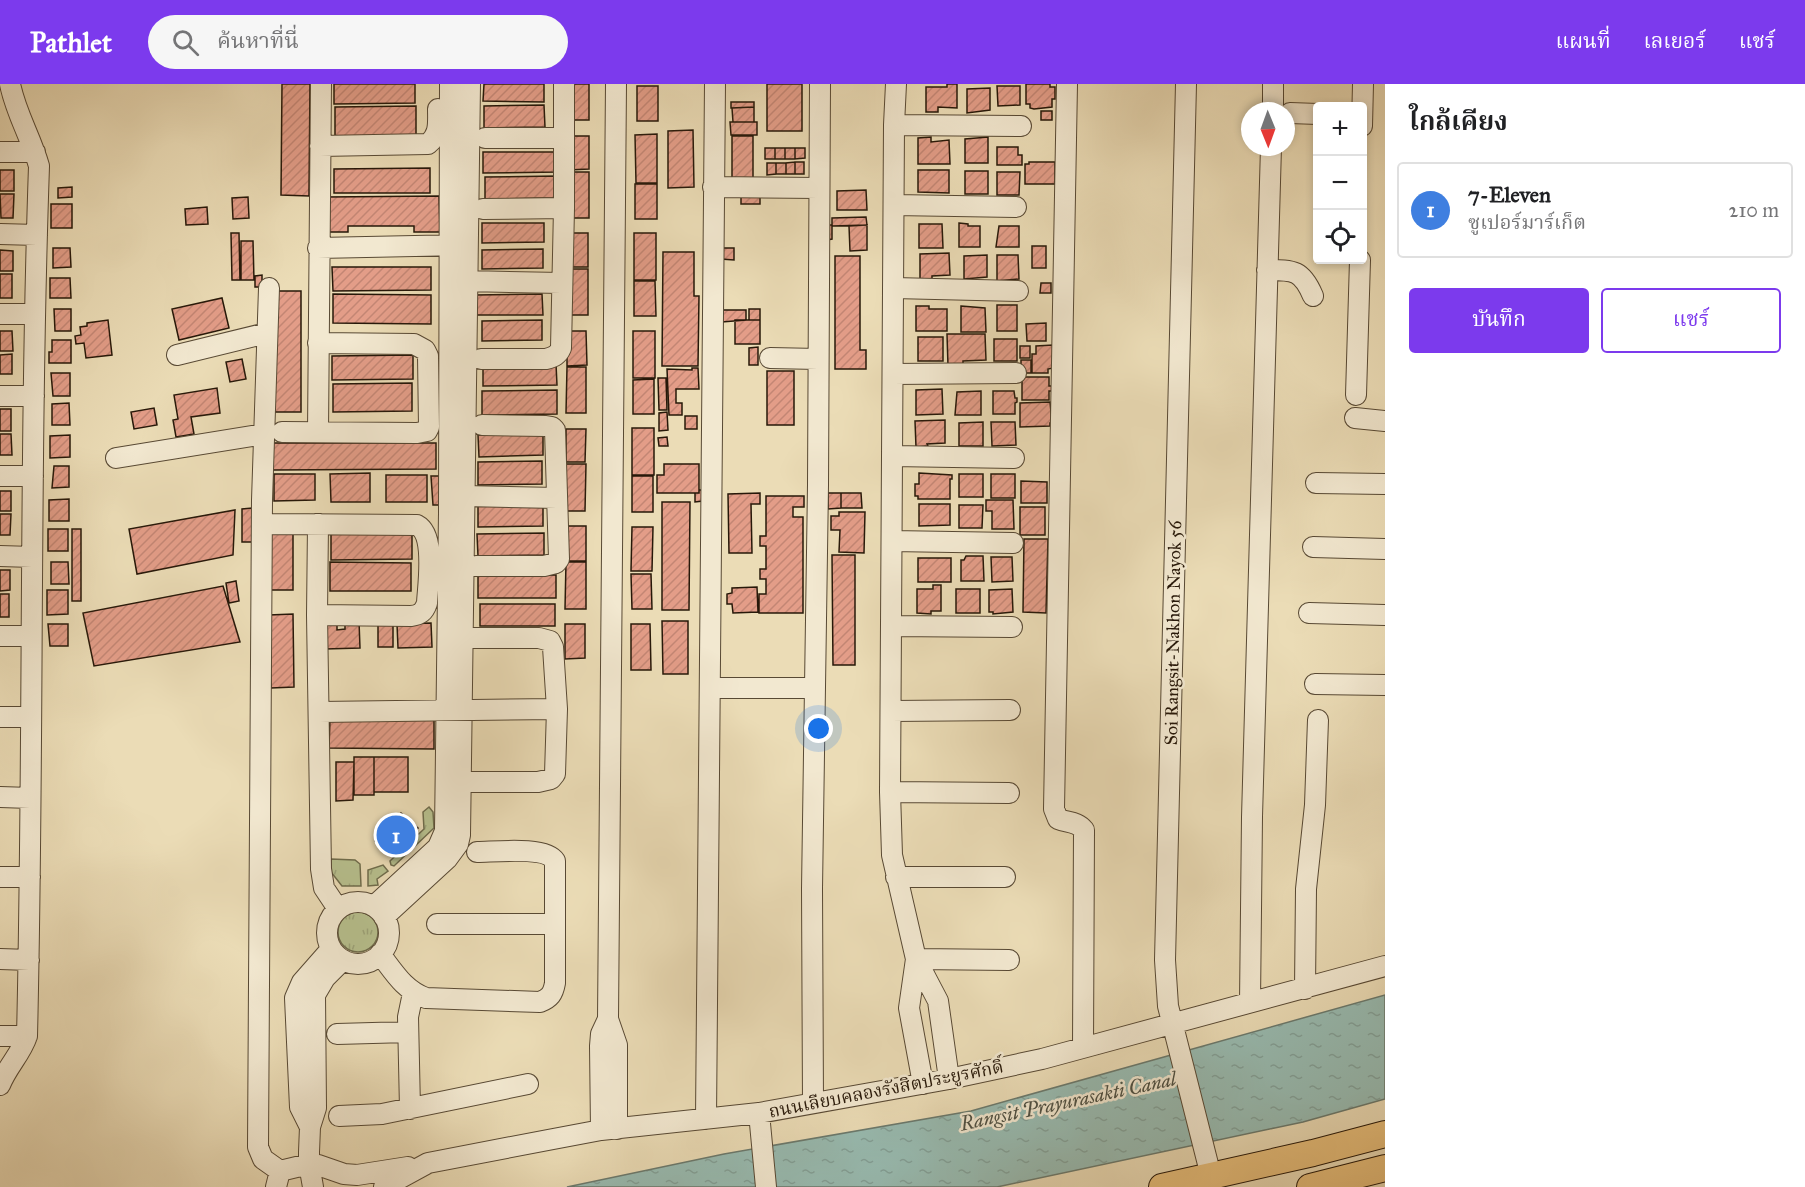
<!DOCTYPE html>
<html lang="th">
<head>
<meta charset="utf-8">
<style>
	body { margin:0; font-family:"IM FELL Great Primer","Noto Serif Thai",serif; background:#f6f6f6; color:#202124 }
	.controls { position:absolute; right:18px; top:18px; display:grid; overflow:hidden; border-radius:6px; box-shadow:0 3px 9px #0003 }
	.controls button { width:54px; height:54px; display:grid; place-items:center; padding:0; border:0; border-bottom:2px solid #e0e0e0; background:#fff; color:#202124; font:30px sans-serif }
	.compass { position:absolute; left:1241px; top:18px; width:54px; height:54px; border-radius:50%; background:#fff; box-shadow:0 3px 9px #0003; rotate:179deg }
	.you { position:absolute; left:819px; top:645px; width:21px; height:21px; margin:-15px; border:4px solid #fff; border-radius:50%; background:#1a73e8; box-shadow:0 0 0 9px #1a73e833 }
	.badge { display:grid; place-items:center; width:39px; height:39px; border-radius:50%; background:#7c3aed; color:#fff; font-size:20px; font-weight:700 }
	.pin { position:absolute; translate:-50% -50%; border:3px solid #fff; box-shadow:0 2px 6px #0006 }
	.list { margin:0; padding:0; list-style:none }
	h2 { display:flex; justify-content:space-between; align-items:center; height:78px; margin:0; padding:0 24px; font-size:26px }
	h2 small { font-size:20px; font-weight:400; color:#757577 }
	.list li { display:grid; grid-template-columns:39px 1fr auto; gap:18px; align-items:center; box-sizing:border-box; height:96px; margin:0 12px 12px; padding:0 12px; border:2px solid #e0e0e0; border-radius:6px }
	.list b { display:block; font-size:22px; white-space:nowrap }
	.list p { margin:0; font-size:20px; white-space:nowrap; color:#757577 }
	.list em { font-size:20px; font-style:normal; color:#757577 }
	.actions { display:flex; gap:12px; padding:18px 24px }
	.actions a { flex:1; padding:14px 0; border:2px solid #7c3aed; border-radius:6px; text-align:center; font-size:21px; color:#7c3aed }
	.actions .main { background:#7c3aed; color:#fff }
	.icon { flex:none; width:33px; height:33px; fill:none; stroke:currentColor; stroke-width:2; stroke-linecap:round; stroke-linejoin:round }
	.map { position:relative; flex:none; width:1385px; height:1103px; overflow:hidden }
	header { display:flex; align-items:center; gap:36px; box-sizing:border-box; height:84px; padding:0 30px; background:#7c3aed; color:#fff }
	header strong { font-size:28px }
	nav { display:flex; gap:33px; margin-inline-start:auto; font-size:21px }
	.search { width:420px; height:54px; background:#f6f6f6; display:flex; align-items:center; gap:15px; box-sizing:border-box; padding:0 21px; border-radius:33px; color:#757577; font-size:22px }
	main { display:flex }
	aside { flex:1; background:#fff }
	.map>svg:first-child { display:block }
</style>
</head>
<body>
<header>
<strong>Pathlet</strong>
<div class="search"><svg class="icon" aria-label="search" viewBox="0 0 24 24"><circle cx="10" cy="10" r="6"/><path d="M15 15l6 6"/></svg>ค้นหาที่นี่</div>
<nav><a>แผนที่</a><a>เลเยอร์</a><a>แชร์</a></nav>
</header>
<main>
<div class="map">
<svg width="1385" height="1103" viewBox="0 0 1385 1103">
	<defs>
		<pattern id="grass-tufts" width="24" height="20" patternUnits="userSpaceOnUse" patternTransform="scale(1.5)"><rect width="24" height="20" fill="#b7c08e"/><path d="M3 7l-1-3M5 7V3M7 7l1-3M15 17l-1-3M17 17v-4M19 17l1-3" fill="none" stroke="#9da479"/></pattern>
		<pattern id="water-ripples" width="26" height="14" patternUnits="userSpaceOnUse" patternTransform="scale(1.5)"><rect width="26" height="14" fill="#98bbb1"/><path d="M2 4q2-2 4 0t4 0M15 11q2-2 4 0t4 0" fill="none" stroke="#83a097"/></pattern>
		<pattern id="building-hatch" width="6" height="6" patternUnits="userSpaceOnUse" patternTransform="scale(1.5)"><rect width="6" height="6" fill="#e39d88"/><path d="M-1 1l2-2M0 6l6-6M5 7l2-2" fill="none" stroke="#c38674"/></pattern>
	</defs>
	<rect width="100%" height="100%" fill="#ebdcb6"/>
	<filter id="stains"><feTurbulence type="fractalNoise" baseFrequency=".00333" numOctaves="4"/><feColorMatrix values="0 0 0 0 .2 0 0 0 0 .09 0 0 0 0 .02 0 0 0 .5 -.17"/></filter>
	<radialGradient id="worn" r=".72"><stop offset=".6" stop-color="#630" stop-opacity="0"/><stop offset="1" stop-color="#630" stop-opacity=".3"/></radialGradient>
	<path fill="url(#grass-tufts)" stroke="#6f6c4c" stroke-width="1.5" d="M429 723 433 728 434 744 394 782 391 781 390 777 424 745 423 728Z
		M331 775 355 776 360 780 361 802H342L331 788Z
		M383 781 388 787 377 795 378 801 368 802V786Z
		M338 848a20 20 0 1 1 40 0a20 20 0 1 1-40 0Z"/>
	<path fill="url(#water-ripples)" stroke="#6b7a6e" stroke-width="1.5" d="M1385 911V1015L1303 1038 997 1103H567L724 1070 971 1027Z"/>
	<path fill="url(#building-hatch)" stroke="#271809" stroke-width="1.5" d="M282 0H310L309 112 281 111Z
		M334 0H415V19L334 20Z
		M484 0H544V18L483 17Z
		M568 0H589V36H568Z
		M767 0H802V47H767Z
		M947 0H957V24L938 23V28H926V3H947Z
		M1026 0H1050V3H1055V15H1052V23L1034 25 1030 24V20H1026Z
		M637 2H658V37H637Z
		M997 2H1020V21L998 22Z
		M990 4V26L967 29V5Z
		M731 18H754V23L731 24Z
		M544 21 545 43 484 44V22Z
		M416 22V52H335V23Z
		M754 23V38H733L732 24Z
		M1041 27H1052V36H1041Z
		M730 38H757V51H731Z
		M693 46 694 103 668 104V47Z
		M657 50V99H636L635 51Z
		M568 52H589V85L568 86Z
		M732 52H753V98H732Z
		M931 53V58L949 56 950 80H918V54Z
		M988 53V79H965V55Z
		M997 63H1018V71H1022V81H997Z
		M765 64H775V75H765Z
		M775 64H785V75H775Z
		M785 64H795V75H785Z
		M795 64H805V74L795 75Z
		M483 68H558V88L483 89Z
		M795 78V90H786V79Z
		M795 78H804V90H795Z
		M1029 78H1055V100H1025V80H1029Z
		M767 79H776V90L767 91Z
		M776 79H786V90H776Z
		M430 84V109H334V85Z
		M0 86H14V107H0Z
		M918 86H949V109L918 108Z
		M965 87H988V110H965Z
		M569 88H589V134H568Z
		M997 88H1020L1019 111H997Z
		M557 92V114L485 115V93Z
		M635 100H657V135H635Z
		M72 103V113L58 114V104Z
		M866 106 867 126H837V107Z
		M741 107H760V120H741Z
		M0 110H14L13 134H1Z
		M439 112 440 148H414V142H348V148H326V113Z
		M248 113 249 134 233 135 232 114Z
		M51 120H72V144H51Z
		M207 123 208 140 186 141 185 125Z
		M866 133 867 141 832 142V134Z
		M482 139H544V158L482 159Z
		M959 139 968 140V142H980V163H959Z
		M919 140H942L943 164H919Z
		M826 141H832V155L826 156Z
		M867 141V166L850 167 849 142Z
		M999 142H1019V163H996Z
		M231 149H239L240 196H232Z
		M568 149H588V183H568Z
		M634 149H656V196H634Z
		M241 157H253L254 196H241Z
		M1032 162H1046V184H1032Z
		M53 164H70L71 183 53 184Z
		M721 164H734V176L721 175Z
		M543 165V184L482 185V166Z
		M0 166 13 167V187H0Z
		M663 168H694V212H699L698 282H662Z
		M949 169 950 191 932 192V195H920V170Z
		M987 171V193L964 195V172Z
		M997 171H1018L1019 195 997 197Z
		M835 172H860V266H866V285H835Z
		M332 183H431V206L333 207Z
		M567 185H588V231H567Z
		M0 190H12V214H0Z
		M262 191V203H255V192Z
		M50 194H70L71 214H50Z
		M634 197H655L656 232H634Z
		M1041 199H1051V209H1040Z
		M273 207H301V328H273Z
		M333 210 431 211V240L333 239Z
		M542 210 543 231H475V211Z
		M222 214 229 244 179 256 172 225Z
		M997 221H1017V247H997Z
		M916 222H929V225H947V247H916Z
		M961 222 985 224 986 248H961Z
		M54 225H71V247H55Z
		M749 225H760V236H749Z
		M722 226H746V236L722 238Z
		M108 236 112 271 86 274 84 259 76 260 75 252 81 251 80 243 87 242V239Z
		M542 236V256L482 257V237Z
		M735 236H760V260H735Z
		M1046 239V257H1027L1026 240Z
		M0 247H12L13 267H0Z
		M567 247H586L587 281 567 282Z
		M633 247H655V294H633Z
		M947 250H985L986 276 963 277V282H948Z
		M918 253H943V277H918Z
		M994 255H1017V277H994Z
		M52 256H71V279H49V268H52Z
		M1053 261V284L1048 285V289H1032V270H1036V262Z
		M1020 262H1030V274H1020Z
		M758 263V281H749V264Z
		M12 270V290H0V271Z
		M413 271V295L332 296V272Z
		M242 275 246 295 230 298 226 278Z
		M1021 276H1031V289H1021Z
		M556 280 557 301 483 302V282Z
		M567 283H586V329H566Z
		M692 284H698L699 305H676V319H682V331H669L667 285 692 286Z
		M767 287H794V341H767Z
		M51 289H70V312H53Z
		M1022 293H1049V302H1052L1053 307H1049V316H1022Z
		M658 294H666L667 326H659Z
		M654 295V330H633V296Z
		M412 299V327L333 328V300Z
		M217 304 220 329 191 333 194 350 176 353 173 336 178 335 174 311Z
		M942 305 943 330 916 331V306Z
		M557 306V330L482 331V307Z
		M981 307V331H955L957 308Z
		M993 307H1014L1015 314H1017V318L1015 319V330H993Z
		M1050 318 1052 339H1050V342L1020 343V319Z
		M69 319 70 341H52V320Z
		M154 324 157 341 134 345 131 328Z
		M0 325H11V347H0Z
		M667 328 668 346 659 347V329Z
		M685 332H697V345H685Z
		M945 336V359L927 360 928 362 916 363 915 337Z
		M983 338V362H959V339Z
		M991 338H1015L1016 361 992 362Z
		M632 344H654V391H632Z
		M566 345H586L585 378H566Z
		M543 349V371L479 373 478 351Z
		M0 350H11L12 371H0Z
		M70 351V373L50 374V352Z
		M667 353 668 362H659L658 354Z
		M273 359H436V385L273 386Z
		M542 377V400L478 401V378Z
		M566 380H586L585 427H565Z
		M664 380H699V409H657V391H664Z
		M54 382H69V403L52 404Z
		M370 389V418H331L330 390Z
		M919 389 952 391V395H950V415H918V412H915V400H919Z
		M274 390H315V416L274 417Z
		M959 390H983V413H959Z
		M991 390H1015V414H991Z
		M386 391H427V418H386Z
		M431 392H439L440 421H433Z
		M632 392H653V428H632Z
		M1021 397 1047 398V419H1021Z
		M699 406H703V417L695 418V409H699Z
		M0 407H11V427H0Z
		M760 409V420H751L752 469H729L728 410Z
		M828 409H841V424L828 425Z
		M841 409H861L862 424H841Z
		M766 412H804V423H793V433H803V529H759V510H766V495H760V485H766V462H760V452H766Z
		M69 415V437H49V416Z
		M986 416H1013L1014 445H992V427H986Z
		M478 418H543V442L478 443Z
		M662 418H690L689 526H662Z
		M919 420H950V441L919 442Z
		M959 421H983L982 444H959Z
		M1020 423H1045V451H1020Z
		M252 424V458H242V425Z
		M235 426 233 471 137 490 129 445Z
		M839 428H865L864 469 839 468 840 446H831V432H839Z
		M0 430H11L10 451H0Z
		M567 442H586V477H566Z
		M271 443H293V506H270Z
		M632 443H653L652 487H631Z
		M48 445H68V467H48Z
		M72 445H81V517H72Z
		M544 449V471L478 472 477 450Z
		M331 450H412V475L331 476Z
		M1024 455H1048L1046 529 1023 528Z
		M832 471H855V581H833Z
		M966 472H983L984 497H961V476H964Z
		M991 473H1012L1013 497 992 498Z
		M918 474H951V498H918Z
		M51 478H68L69 500H51Z
		M330 478 411 479V507H330Z
		M566 478H586V525H565Z
		M0 486H10V506L0 507Z
		M631 490H651L652 525H632Z
		M478 491H556V514H478Z
		M236 497 239 517 229 519 226 499Z
		M933 501H941V527H931V530L917 529V505H933Z
		M223 502 240 558 94 582 83 529Z
		M757 503 758 528 733 529 732 520H727V510L732 509V504Z
		M956 505H980V529H956Z
		M1012 505 1013 528 993 530V528H989V506Z
		M47 506H68V530L47 531Z
		M0 510H9V533H0Z
		M480 520H555V542H480Z
		M293 530 294 603 271 604 269 531Z
		M337 537V546L345 545V538L359 537 360 564 325 565 324 538Z
		M662 537H688V590H663Z
		M431 539 432 563 398 564 397 540Z
		M48 540H68V562H50Z
		M378 540H393V563H378Z
		M565 540H585V574L565 575Z
		M631 540H650L651 586H631Z
		M330 634 434 635V665L329 664Z
		M354 673H374V711H354Z
		M374 673H408V708H374Z
		M336 678H354L353 716 336 717Z
		M401 729 418 744 392 772 375 757Z"/>
	<g fill="none" stroke-linecap="round" stroke-linejoin="round">
		<defs>
			<path id="minor" d="M564 0V124
				M896 0 894 41 890 708 892 771 916 875 938 917 949 995
				M1067 0 1054 725 1058 735C1068 739 1077 737 1084 746L1083 963
				M1186 0 1165 876 1168 922 1211 1092
				M1273 27V0
				M1290 29 1318 30
				M894 41 1021 42
				M1362 42 1363 0
				M485 54H563
				M320 62 428 60C440 50 438 39 438 25
				M0 68H35
				M713 103 819 104
				M894 121 1016 123
				M0 150 37 151
				M318 164 463 161
				M1267 186C1294 186 1302 186 1313 212
				M269 204 262 416 258 1063 263 1075 280 1087
				M894 204 1018 207
				M461 210 466 197 561 199
				M0 230H35
				M177 271 267 249
				M770 274 818 275
				M481 275H546C554 273 558 271 561 264L564 124 483 125
				M893 290 1016 289
				M1356 311 1360 176
				M0 312H34
				M1355 334 1385 337
				M282 348 417 349 427 347 429 343 428 272 425 266 414 260 318 259
				M318 348 321 0
				M893 372 1014 374
				M116 374 264 350
				M0 392H33
				M1316 399 1385 400
				M464 412 557 414
				M271 440 417 441C436 451 428 499 427 519 424 528 420 531 411 532L317 531
				M318 440 317 531 321 785 324 804 338 825
				M892 457 1013 459
				M1313 463 1385 465
				M0 472 32 473
				M476 482H544L556 479 559 475 555 346 552 343 546 342 482 341
				M1309 529 1385 531
				M891 542 1012 543
				M0 552H31
				M1315 600 1385 601
				M710 604H814
				M891 627 1010 626
				M320 628 557 625
				M0 633H31
				M460 698H538L551 695 555 690 557 625 553 563 550 557 539 554H463
				M890 708 1009 709
				M0 713 30 714
				M0 793H30
				M896 793H1005
				M327 849a31 31 0 1 1 62 0a31 31 0 1 1-62 0Z
				M374 822 438 763 445 747 449 428 450 0
				M384 833 447 775 458 760 460 751 470 0
				M437 840H554
				M380 870C394 888 404 906 426 914L540 918C550 914 553 910 555 899V777C546 762 494 768 477 768
				M0 875 29 876
				M916 875 909 924 923 1000
				M916 875 1009 876
				M1305 905 1306 805 1315 721 1318 636
				M1250 918 1252 733 1271 63
				M608 935 617 961V1045
				M337 950 408 948
				M0 952H27
				M0 1001C7 983 21 970 27 952 34 662 29 372 39 82 31 53 16 30 10 0
				M813 1019 812 805 818 401 820 0
				M410 1025 408 933 413 909
				M759 1029 766 1103
				M339 1032 382 1030 528 1000
				M706 1035 715 0
				M310 1043 300 1023 295 914 302 898 331 865
				M601 1046 600 962 601 950 608 935 616 0
				M276 1103 280 1087 309 1080 318 1081 344 1090 357 1091 408 1083
				M313 1103 309 1080V1068L310 1043 316 1024 315 911 325 894 343 876
				M384 1103 428 1079 548 1056 601 1046 759 1029 949 995 1042 975 1385 882"/>
			<path id="major" d="M1162 1103 1313 1069 1385 1050
				M1310 1103 1385 1084"/>
		</defs>
		<use href="#minor" stroke="#584934" stroke-width="22"/>
		<use href="#major" stroke="#271809" stroke-width="28"/>
		<use href="#minor" stroke="#f2e8d0" stroke-width="20"/>
		<use href="#major" stroke="#e6be7b" stroke-width="26"/>
	</g>
	<g text-anchor="middle" stroke-width="5" stroke-linejoin="round" paint-order="stroke">
		<g font-size="18" fill="#271809" stroke="#f2e8d0">
			<text transform="translate(1173 549) rotate(-89)" y="6">Soi Rangsit-Nakhon Nayok 56</text>
			<text transform="translate(886 1005) rotate(-11)" y="6">ถนนเลียบคลองรังสิตประยูรศักดิ์</text>
		</g>
		<g font-size="20" font-style="italic" fill="#4f5144" stroke="#f2e8d0">
			<text transform="translate(1068 1017) rotate(-12)" y="7">Rangsit Prayurasakti Canal</text>
		</g>
	</g>
	<rect width="100%" height="100%" filter="url(#stains)"/>
	<rect width="100%" height="100%" fill="url(#worn)"/>
</svg>
<div class="controls">
<button>+</button>
<button>−</button>
<button><svg class="icon" aria-label="locate" viewBox="0 0 24 24"><circle cx="12" cy="12" r="6"/><path d="M12 2v4M12 18v4M2 12h4M18 12h4"/></svg></button>
</div>
<svg class="compass" viewBox="-18 -18 36 36"><path d="M0-13l5 13h-10z" fill="#e53935"/><path d="M0 13l5-13h-10z" fill="#757577"/></svg>
<div class="you"></div>
<div class="pin badge" style="left:396px;top:751px;background:#3f7fe0">1</div>
</div>
<aside>
<h2>ใกล้เคียง<small></small></h2>
<ul class="list">
<li><span class="badge" style="background:#3f7fe0">1</span><div><b>7-Eleven</b><p>ซูเปอร์มาร์เก็ต</p></div><em>210 m</em></li>
</ul>
<div class="actions"><a class="main">บันทึก</a><a>แชร์</a></div>
</aside>
</main>
</body>
</html>
